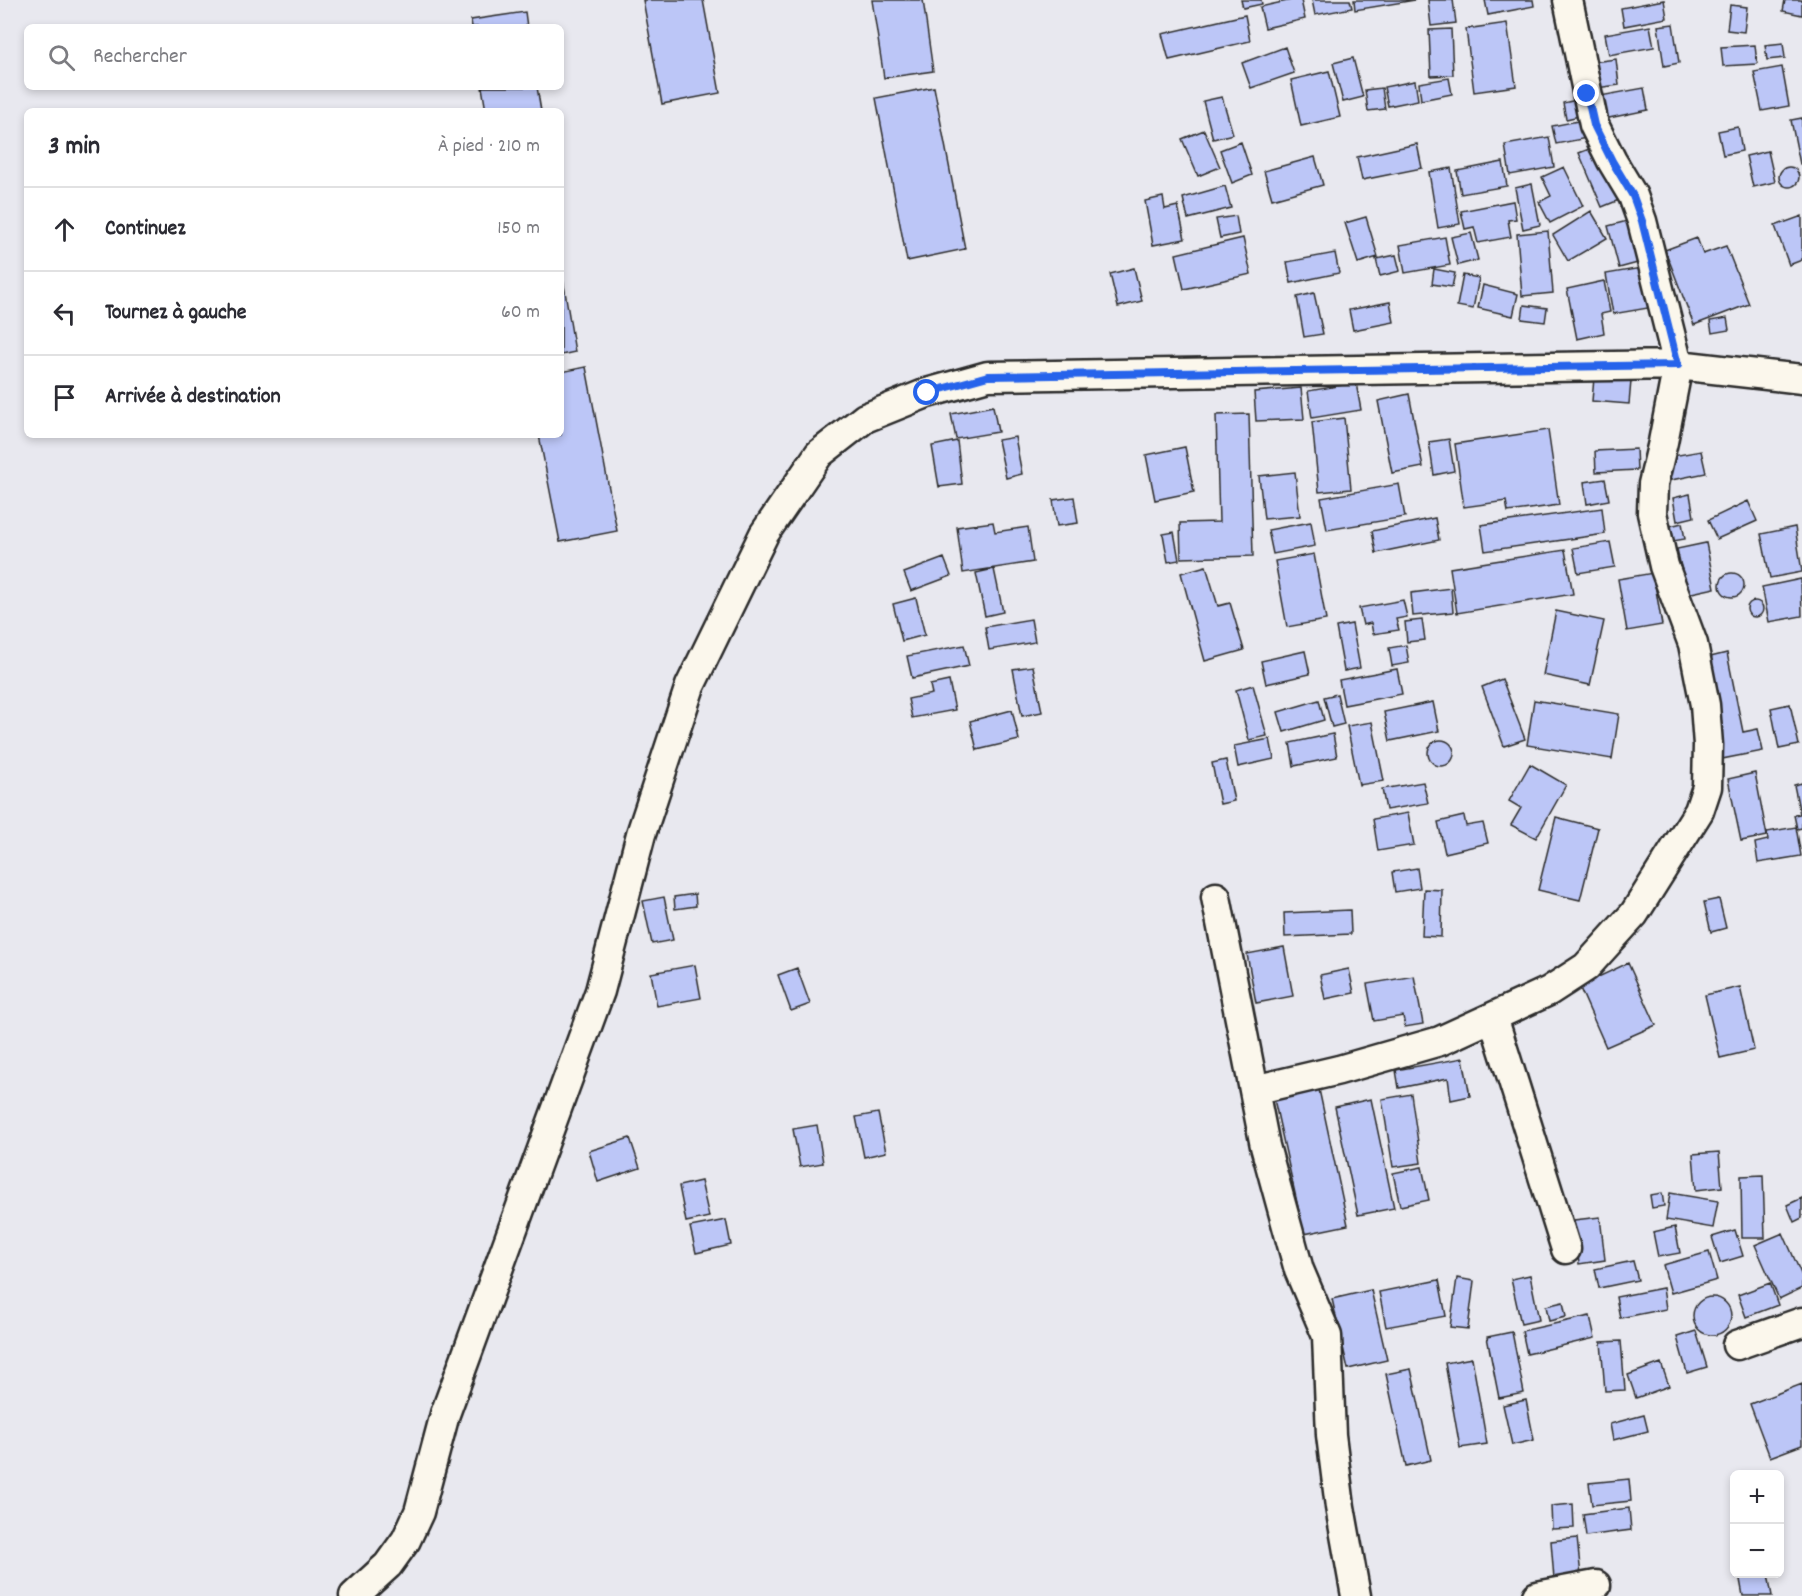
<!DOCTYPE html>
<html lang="fr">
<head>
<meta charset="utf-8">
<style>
	body { margin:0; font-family:Dekko,sans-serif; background:#f2f2f3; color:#2b2b33 }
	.controls { position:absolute; right:18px; bottom:18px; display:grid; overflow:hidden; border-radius:9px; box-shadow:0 3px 9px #0003 }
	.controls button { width:54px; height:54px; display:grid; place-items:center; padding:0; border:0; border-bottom:2px solid #e1e1e2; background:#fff; color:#2b2b33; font:30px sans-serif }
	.stop { position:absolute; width:18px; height:18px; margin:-14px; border:4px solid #2563eb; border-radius:50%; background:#fff }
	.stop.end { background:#2563eb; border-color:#fff; box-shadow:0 2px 6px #0008 }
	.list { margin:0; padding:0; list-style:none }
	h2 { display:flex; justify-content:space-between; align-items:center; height:78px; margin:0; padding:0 24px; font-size:26px }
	h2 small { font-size:20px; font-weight:400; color:#7c7c81 }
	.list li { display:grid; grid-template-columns:39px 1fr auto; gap:18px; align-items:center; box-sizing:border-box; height:84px; padding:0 24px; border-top:2px solid #e1e1e2 }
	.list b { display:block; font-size:22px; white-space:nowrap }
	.list em { font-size:20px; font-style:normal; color:#7c7c81 }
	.icon { flex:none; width:33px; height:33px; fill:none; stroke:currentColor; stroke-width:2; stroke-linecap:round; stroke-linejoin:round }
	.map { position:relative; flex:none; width:1802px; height:1596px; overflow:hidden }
	.search { position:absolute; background:#fff; box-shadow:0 3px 9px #0003; left:24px; top:24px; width:540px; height:66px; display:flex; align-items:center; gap:15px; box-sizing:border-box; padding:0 21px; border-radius:9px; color:#7c7c81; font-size:22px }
	.panel { position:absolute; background:#fff; box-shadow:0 3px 9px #0003; left:24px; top:108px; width:540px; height:330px; border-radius:9px }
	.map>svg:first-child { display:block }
</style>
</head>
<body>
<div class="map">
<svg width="1802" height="1596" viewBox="0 0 1802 1596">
	<rect width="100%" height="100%" fill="#e8e8ef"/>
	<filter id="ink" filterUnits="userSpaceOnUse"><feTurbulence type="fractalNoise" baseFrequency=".0167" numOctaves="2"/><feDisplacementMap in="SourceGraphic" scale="12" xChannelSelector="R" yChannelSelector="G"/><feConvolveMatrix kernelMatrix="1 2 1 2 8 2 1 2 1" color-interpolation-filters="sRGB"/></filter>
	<g filter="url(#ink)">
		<path fill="#bcc6f7" stroke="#2b2b2b" stroke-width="1.5" d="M643 0H703L720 93 662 104Z
			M872 0H923L933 71 884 78Z
			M1241 0H1261L1262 4 1243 8Z
			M1292 0H1301L1305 19 1265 28 1260 7Z
			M1312 0H1350L1352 8 1315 15Z
			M1354 0H1415L1355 10Z
			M1428 0H1453L1456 23 1431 26Z
			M1485 0H1533L1534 6 1488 15Z
			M1664 0 1667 18 1624 26 1621 8Z
			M1785 0H1802V15L1783 11Z
			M1730 5 1747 7 1744 32 1727 30Z
			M525 12 527 27H472L471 20Z
			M1245 15 1250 41 1169 60 1162 34Z
			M1507 23 1516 86 1474 92 1466 29Z
			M1673 24 1679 63 1664 66 1658 26Z
			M1650 26 1654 47 1609 55 1605 34Z
			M1451 29 1453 75 1431 76 1429 30Z
			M1783 43 1785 58 1767 60 1765 45Z
			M1755 45 1757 64 1723 66 1721 47Z
			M1285 47 1294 73 1251 88 1242 63Z
			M1353 58 1363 97 1343 102 1333 63Z
			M1616 59 1619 85 1596 88 1593 62Z
			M1782 67 1789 106 1762 111 1754 72Z
			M1329 71 1340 117 1301 126 1291 80Z
			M1449 78 1452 94 1421 100 1419 83Z
			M1415 81 1418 100 1388 106 1384 87Z
			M482 87H537L541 111H486Z
			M934 87 965 249 907 261 876 98Z
			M1382 88 1385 109 1368 111 1365 90Z
			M1644 88 1648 110 1604 119 1600 96Z
			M1222 97 1233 134 1213 139 1203 101Z
			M1581 99 1584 115 1566 119 1563 103Z
			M1802 118V164H1800L1791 120Z
			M1583 120 1587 138 1556 144 1552 126Z
			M1738 127 1742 151 1723 155 1718 131Z
			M1204 130 1220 167 1198 176 1182 139Z
			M1549 137 1554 167 1510 175 1505 145Z
			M1241 142 1252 175 1232 183 1220 150Z
			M1417 144 1422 168 1362 180 1357 157Z
			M1597 146 1619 200 1602 207 1579 153Z
			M1768 151 1775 182 1753 187 1746 156Z
			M1315 157 1323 185 1272 199 1264 171Z
			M1503 162 1507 186 1461 194 1457 171Z
			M1564 167 1583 206 1550 223 1539 202 1551 196 1542 177Z
			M1779 177a10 10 0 1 1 20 0a10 10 0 1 1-20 0Z
			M1451 168 1460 224 1438 228 1429 172Z
			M1532 184 1540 225 1523 229 1515 188Z
			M1225 186 1231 208 1188 219 1183 198Z
			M1163 197 1165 209 1178 206 1185 239 1153 245 1145 201Z
			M1513 201 1516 219 1508 220 1511 237 1478 243 1474 227 1465 229 1461 211Z
			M1591 211 1607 238 1568 261 1553 235Z
			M1236 216 1239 234 1220 238 1216 219Z
			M1802 216V260L1789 265 1775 226Z
			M1366 217 1378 257 1358 263 1345 223Z
			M1635 219 1645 261 1619 268 1608 226Z
			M1548 231 1553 293 1522 296 1517 234Z
			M1471 233 1478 260 1458 265 1451 237Z
			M1445 237 1450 265 1405 273 1400 245Z
			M1243 238 1251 274 1184 289 1176 254Z
			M1697 238 1703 254 1726 246 1749 304 1694 325 1665 250Z
			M1335 253 1339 273 1291 283 1287 262Z
			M1396 255 1400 271 1380 276 1376 259Z
			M561 267 575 352 561 355Z
			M1647 267 1654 307 1613 314 1606 274Z
			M1134 268 1142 301 1118 307 1110 274Z
			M1434 269 1455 273 1452 287 1432 284Z
			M1463 275 1479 278 1473 309 1457 306Z
			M1604 281 1610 312 1601 314 1604 333 1577 339 1567 289Z
			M1483 285 1518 294 1513 316 1478 308Z
			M1314 293 1323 334 1304 337 1297 297Z
			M1390 302 1394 322 1353 330 1349 310Z
			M1524 305 1547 308 1545 322 1522 319Z
			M1727 318 1729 330 1712 333 1710 321Z
			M586 367 617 531 560 542 539 435H561V372Z
			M1594 378 1631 381 1629 404 1592 401Z
			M1356 383 1361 410 1312 418 1308 391Z
			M1301 388 1304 419 1256 421 1254 392Z
			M1409 394 1423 467 1392 473 1378 401Z
			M993 406 998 432 956 439 951 414Z
			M1249 414 1253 556 1181 558 1180 523 1219 522 1216 415Z
			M1344 418 1351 489 1319 492 1312 422Z
			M1548 430 1559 505 1508 512 1506 501 1464 507 1455 444Z
			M1015 437 1022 474 1006 478 998 440Z
			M1449 439 1454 471 1434 475 1429 442Z
			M957 441 962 484 939 487 932 446Z
			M1185 447 1194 492 1155 500 1146 455Z
			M1636 449 1637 470 1596 472 1595 451Z
			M1701 451 1706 473 1666 481 1661 458Z
			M1295 472 1300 516 1264 519 1259 476Z
			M1605 479 1609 500 1587 504 1584 482Z
			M1399 484 1405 517 1327 530 1321 498Z
			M1690 494 1694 517 1677 521 1673 498Z
			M1074 497 1078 523 1057 526 1053 500Z
			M1748 501 1757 521 1717 539 1708 520Z
			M1602 508 1605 534 1485 551 1481 525Z
			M1435 518 1439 540 1376 553 1372 531Z
			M993 522 995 532 1028 527 1033 562 963 573 957 527Z
			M1311 522 1315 546 1273 554 1268 530Z
			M1682 523 1685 539 1673 541 1670 526Z
			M1795 527 1802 572 1770 578 1761 534Z
			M1174 532 1179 560 1168 562 1163 534Z
			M1610 542 1615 567 1578 573 1573 548Z
			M1706 543 1715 588 1687 594 1677 549Z
			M1565 550 1573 594 1457 613 1450 568Z
			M1314 554 1326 620 1287 627 1275 561Z
			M944 558 951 576 911 591 904 573Z
			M1206 566 1218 606 1230 603 1244 650 1205 661 1181 573Z
			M994 569 1003 612 985 616 976 573Z
			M1653 573 1662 625 1627 631 1618 579Z
			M1720 585a12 12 0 1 1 24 0a12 12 0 1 1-24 0Z
			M1801 579 1802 616 1769 622 1762 587Z
			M1451 588 1453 612 1413 616 1411 593Z
			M916 598 925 635 902 641 893 604Z
			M1403 600 1407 617 1396 619 1399 630 1373 634 1371 623 1363 625 1359 608Z
			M1747 609a8 8 0 1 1 16 0a8 8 0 1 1-16 0Z
			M1556 611 1604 621 1590 685 1543 675Z
			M1031 619 1035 642 989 650 985 627Z
			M1422 620 1425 640 1407 642 1405 622Z
			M1352 624 1360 668 1344 671 1336 627Z
			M964 645 969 666 912 678 907 656Z
			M1406 645 1409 663 1392 666 1389 648Z
			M1305 651 1310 674 1266 684 1261 661Z
			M1727 653 1743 732 1758 729 1763 751 1722 759 1702 659Z
			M1033 666 1042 712 1022 716 1013 669Z
			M1397 669 1402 694 1344 705 1339 680Z
			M1502 679 1525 739 1504 746 1482 687Z
			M949 681 955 710 912 718 908 699 932 694 930 685Z
			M1253 685 1267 736 1249 740 1236 690Z
			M1337 694 1344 724 1332 727 1324 697Z
			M1319 700 1324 720 1284 732 1278 712Z
			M1534 700 1619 714 1612 759 1527 745Z
			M1433 702 1439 731 1390 741 1384 712Z
			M1790 704 1799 745 1779 749 1771 708Z
			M1012 710 1019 740 977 750 970 721Z
			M1372 722 1384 781 1359 785 1347 726Z
			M1333 734 1337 757 1294 766 1290 743Z
			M1270 739 1274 759 1238 767 1234 746Z
			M1428 753a13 13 0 1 1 26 0a13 13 0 1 1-26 0Z
			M1226 760 1234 801 1220 804 1212 763Z
			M1530 764 1566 785 1536 838 1511 825 1521 808 1509 801Z
			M1755 773 1767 836 1741 841 1728 779Z
			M1423 782 1428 803 1386 810 1382 789Z
			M1802 783V828L1797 829 1794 815 1800 814 1794 785Z
			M1408 813 1414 845 1378 851 1373 819Z
			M1464 816 1466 826 1483 823 1488 843 1445 853 1438 822Z
			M1556 817 1598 828 1580 900 1538 890Z
			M1796 827 1801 856 1758 863 1755 843 1768 840 1767 832Z
			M1417 868 1420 888 1395 892 1392 872Z
			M1424 889 1442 890 1441 937 1422 936Z
			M695 894 696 906 675 909 674 897Z
			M664 897 673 940 652 944 643 901Z
			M1719 899 1726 928 1711 932 1704 902Z
			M1350 910 1351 934 1285 937 1284 913Z
			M1284 947 1293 996 1256 1003 1247 954Z
			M1628 963 1656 1025 1606 1047 1579 986Z
			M695 965 701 998 657 1006 651 973Z
			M797 968 810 1004 791 1011 778 975Z
			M1349 969 1354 993 1325 999 1320 975Z
			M1414 976 1423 1024 1405 1027 1403 1016 1374 1021 1367 984Z
			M1740 987 1754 1050 1720 1058 1705 995Z
			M1463 1058 1470 1096 1451 1100 1448 1078 1399 1088 1396 1070Z
			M1317 1080 1348 1225 1304 1234 1272 1090Z
			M1411 1094 1421 1163 1393 1167 1382 1099Z
			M1371 1099 1394 1208 1358 1215 1335 1107Z
			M878 1113 886 1152 864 1157 856 1117Z
			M817 1125 823 1163 800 1167 793 1129Z
			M630 1138 640 1168 598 1182 589 1151Z
			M1719 1152 1722 1187 1696 1190 1693 1154Z
			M1422 1167 1429 1200 1400 1206 1393 1173Z
			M1763 1175 1765 1238H1742L1741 1176Z
			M701 1181 709 1217 686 1222 679 1186Z
			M1662 1193 1664 1206 1652 1208 1650 1195Z
			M1670 1193 1718 1201 1713 1228 1666 1220Z
			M1802 1198V1218L1794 1222 1787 1205Z
			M1600 1217 1605 1260 1579 1264 1574 1220Z
			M726 1220 731 1245 696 1253 690 1227Z
			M1675 1227 1680 1253 1658 1257 1653 1232Z
			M1735 1230 1743 1256 1720 1263 1712 1237Z
			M1783 1233 1802 1276V1288L1779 1299 1755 1245Z
			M1709 1252 1717 1280 1671 1293 1663 1265Z
			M1633 1261 1638 1280 1599 1288 1595 1269Z
			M1530 1275 1539 1320 1521 1324 1511 1279Z
			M1457 1278 1474 1281 1468 1329 1450 1327Z
			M1439 1280 1446 1316 1386 1327 1379 1292Z
			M1770 1283 1778 1305 1746 1317 1738 1295Z
			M1663 1288 1666 1309 1620 1318 1616 1297Z
			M1371 1290 1387 1360 1348 1369 1332 1299Z
			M1693 1316a19 19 0 1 1 38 0a19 19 0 1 1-38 0Z
			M1563 1302 1566 1317 1549 1321 1546 1306Z
			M1590 1316 1595 1338 1527 1354 1522 1331Z
			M1696 1331 1707 1367 1687 1373 1677 1337Z
			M1512 1332 1524 1393 1499 1398 1487 1337Z
			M1621 1341 1625 1390 1605 1391 1601 1342Z
			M1472 1358 1487 1444 1460 1448 1445 1363Z
			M1661 1363 1669 1386 1636 1398 1628 1375Z
			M1411 1369 1431 1460 1406 1466 1386 1374Z
			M1802 1384V1445L1770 1457 1750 1404Z
			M1526 1400 1534 1440 1512 1445 1503 1405Z
			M1644 1415 1648 1431 1613 1440 1610 1424Z
			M1629 1479 1631 1501 1592 1505 1589 1483Z
			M1573 1504 1574 1528 1552 1529 1551 1506Z
			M1629 1508 1631 1530 1586 1536 1583 1514Z
			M1577 1538 1581 1576 1554 1579 1551 1541Z
			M1739 1574H1768L1772 1596H1743Z"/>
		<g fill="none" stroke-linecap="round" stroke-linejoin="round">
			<defs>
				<path id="street" d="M1216 897 1265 1146 1299 1270 1327 1336 1331 1435 1340 1507 1356 1596
					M1493 1017 1566 1249
					M1254 1090 1339 1070 1440 1041 1549 991 1586 967 1634 914 1699 811 1707 787 1708 745 1705 705 1693 644 1664 566 1652 513 1653 484 1663 442 1678 365 1642 221 1633 196 1612 161 1594 125 1568 0
					M1737 1345 1802 1322
					M354 1596 388 1565 406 1540 419 1512 445 1414 600 991 641 834 690 686 764 534 819 454 865 418 927 393 988 376 1678 365 1802 379
					M1537 1596 1596 1585"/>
			</defs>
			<use href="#street" stroke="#2b2b2b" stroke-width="33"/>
			<use href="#street" stroke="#fbf7ec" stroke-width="28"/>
		</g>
	</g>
	<g fill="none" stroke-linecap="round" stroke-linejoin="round" filter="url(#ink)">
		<path stroke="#2563eb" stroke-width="8" d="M927 393 988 376 1678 365 1642 221 1633 196 1612 161 1594 125 1587 94"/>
	</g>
</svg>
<div class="controls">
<button>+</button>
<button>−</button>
</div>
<div class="stop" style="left:927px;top:393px"></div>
<div class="stop end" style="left:1587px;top:94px"></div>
<div class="search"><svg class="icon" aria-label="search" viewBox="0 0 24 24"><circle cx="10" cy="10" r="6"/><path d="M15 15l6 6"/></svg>Rechercher</div>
<section class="panel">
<h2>3 min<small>À pied · 210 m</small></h2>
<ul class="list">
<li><svg class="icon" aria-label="ahead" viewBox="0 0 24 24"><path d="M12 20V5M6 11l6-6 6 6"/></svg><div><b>Continuez</b></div><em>150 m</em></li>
<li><svg class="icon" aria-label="left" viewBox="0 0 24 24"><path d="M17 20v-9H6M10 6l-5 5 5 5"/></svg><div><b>Tournez à gauche</b></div><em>60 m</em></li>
<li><svg class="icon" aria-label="arrive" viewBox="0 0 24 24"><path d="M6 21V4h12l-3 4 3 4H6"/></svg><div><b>Arrivée à destination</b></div></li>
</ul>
</section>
</div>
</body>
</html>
